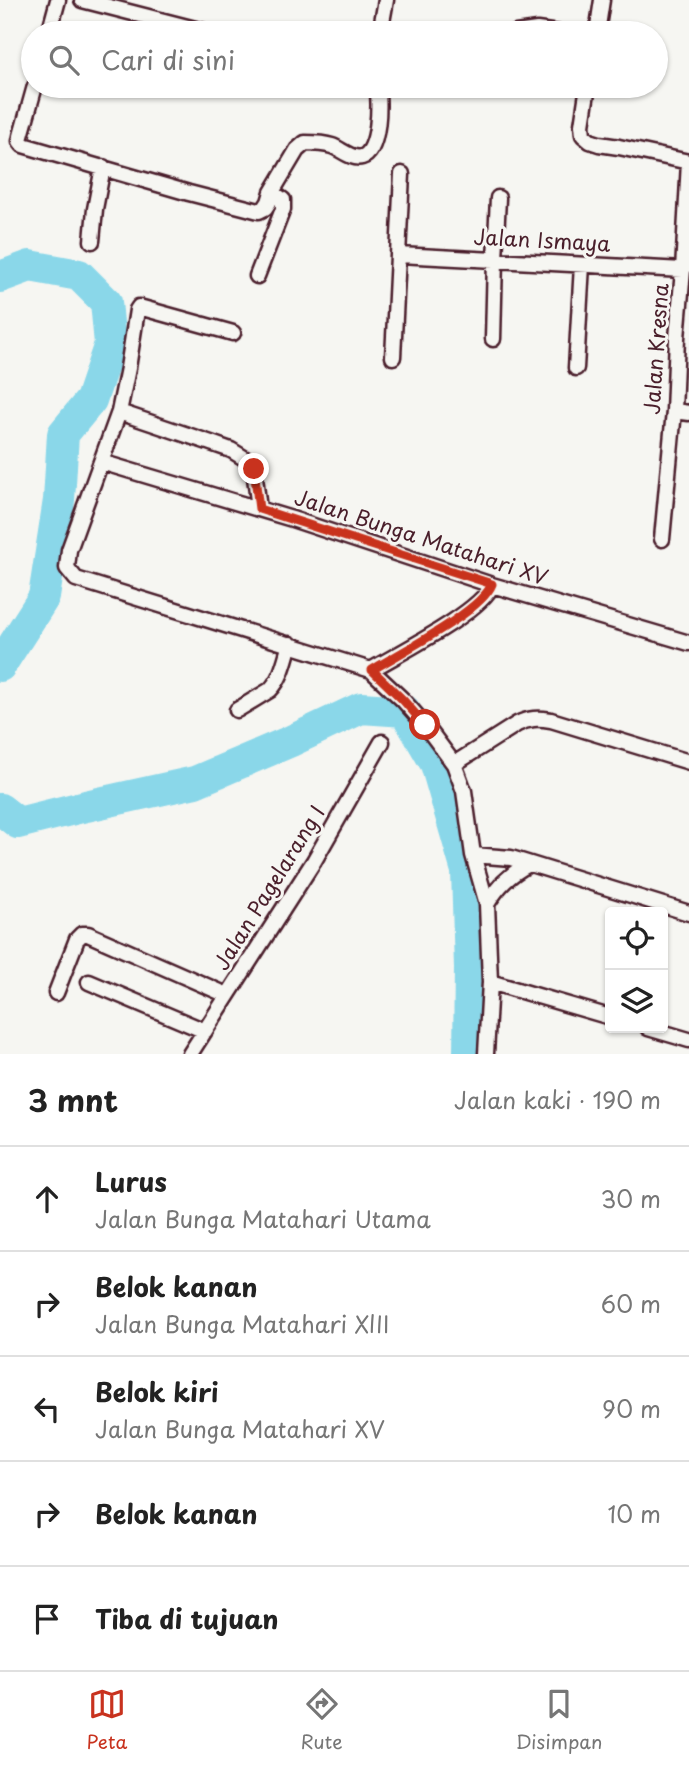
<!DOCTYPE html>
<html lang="id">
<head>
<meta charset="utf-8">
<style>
	body { margin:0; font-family:"Playpen Sans",sans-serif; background:#f6f6f6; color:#222 }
	.controls { position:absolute; right:21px; bottom:21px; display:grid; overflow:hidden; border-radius:7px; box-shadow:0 2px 5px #0004 }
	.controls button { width:63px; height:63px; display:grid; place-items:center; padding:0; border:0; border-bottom:2px solid #e0e0e0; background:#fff; color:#222; font:35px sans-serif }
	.stop { position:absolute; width:21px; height:21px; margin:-16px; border:5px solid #c8321e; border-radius:50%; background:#fff }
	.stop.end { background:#c8321e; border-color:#fff; box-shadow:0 2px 7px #0008 }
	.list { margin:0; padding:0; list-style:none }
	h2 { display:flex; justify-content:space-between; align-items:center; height:91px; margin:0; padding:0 28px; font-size:30px }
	h2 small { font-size:23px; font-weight:400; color:#767676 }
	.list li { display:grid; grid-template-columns:46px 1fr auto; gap:21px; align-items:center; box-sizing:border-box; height:105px; padding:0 28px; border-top:2px solid #e0e0e0 }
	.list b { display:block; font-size:26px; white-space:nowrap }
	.list p { margin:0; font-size:23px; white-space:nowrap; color:#767676 }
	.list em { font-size:23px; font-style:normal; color:#767676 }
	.icon { flex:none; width:38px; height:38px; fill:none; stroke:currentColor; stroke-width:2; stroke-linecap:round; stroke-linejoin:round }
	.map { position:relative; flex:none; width:689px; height:1054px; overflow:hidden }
	.search { position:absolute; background:#fff; box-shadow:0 2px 5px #0004; left:21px; right:21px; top:21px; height:77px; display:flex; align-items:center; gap:18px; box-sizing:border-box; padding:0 24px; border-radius:38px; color:#767676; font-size:26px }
	.sheet { height:616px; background:#fff }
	nav { display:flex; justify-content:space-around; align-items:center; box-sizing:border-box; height:98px; border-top:2px solid #e0e0e0; background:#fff; font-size:19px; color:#767676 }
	nav a { display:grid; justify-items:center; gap:4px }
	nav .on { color:#c8321e }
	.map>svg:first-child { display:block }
</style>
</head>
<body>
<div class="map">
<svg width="689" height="1054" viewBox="0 0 689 1054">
	<rect width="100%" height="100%" fill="#f6f6f2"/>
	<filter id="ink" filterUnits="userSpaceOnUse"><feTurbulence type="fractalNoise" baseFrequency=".0143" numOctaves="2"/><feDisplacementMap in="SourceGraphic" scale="14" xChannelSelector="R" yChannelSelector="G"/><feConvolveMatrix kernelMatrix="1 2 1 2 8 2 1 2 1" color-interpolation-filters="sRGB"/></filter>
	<g filter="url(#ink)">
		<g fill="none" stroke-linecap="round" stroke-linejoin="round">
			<path stroke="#8ad7e9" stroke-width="32" d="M0 277 30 266 79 275 106 302 110 344 91 400 63 434 59 500 44 597 0 666
				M0 809 18 823 86 806 195 782 291 741 361 708 405 711 436 764 467 871 470 968 469 1054"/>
			<defs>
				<path id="street" d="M82 0 211 33
					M49 33 58 0
					M380 33 386 0
					M516 33 537 30 558 33
					M597 33 602 0
					M35 86 21 136 20 141 23 145 189 193 259 211 265 208 269 202 272 192 297 150 305 143C314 143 323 143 332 146 341 149 352 160 362 157 380 152 380 100 377 86
					M588 86 582 125 583 135 590 141 599 144 619 147 689 162
					M92 241 95 209 103 167
					M399 255 683 270
					M257 276 283 209V200L272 192
					M233 333 139 307 137 310 128 368 119 412 69 550 67 568 76 579 371 670 403 700 425 725 454 764 464 791 473 855 487 904 490 982 486 1054
					M493 339 495 259 498 198
					M393 357 402 174
					M576 368 582 265
					M674 411 689 413
					M119 412 211 443 231 450 244 458 254 469 259 509
					M101 462 292 519 492 585 689 643
					M662 539 674 411 677 338 683 270 689 162
					M371 670C399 653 481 612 492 585
					M237 710 270 690C282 678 285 660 290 644
					M454 764 517 724C529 718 538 718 551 720L689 762
					M473 855 511 858 689 913
					M487 904C498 886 510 874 529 864
					M89 982 205 1031
					M490 982 610 1017
					M56 993 77 939 82 934H88L227 995
					M648 1028 689 1040
					M190 1054 314 861 382 742"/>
			</defs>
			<use href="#street" stroke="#4a1f2b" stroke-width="19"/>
			<use href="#street" stroke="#f6f6f2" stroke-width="14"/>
		</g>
	</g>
	<g fill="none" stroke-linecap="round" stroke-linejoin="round" filter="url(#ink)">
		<path stroke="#c8321e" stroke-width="9" d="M254 469 259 509 492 584C481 612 399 653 372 670L403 700 425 725"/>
	</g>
	<g text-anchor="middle" stroke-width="6" stroke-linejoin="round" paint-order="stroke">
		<g font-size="21" fill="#4a1f2b" stroke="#f6f6f2">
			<text transform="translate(542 241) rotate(3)" y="7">Jalan Ismaya</text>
			<text transform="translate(657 349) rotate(-86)" y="7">Jalan Kresna</text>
			<text transform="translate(421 538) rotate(18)" y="7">Jalan Bunga Matahari XV</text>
			<text transform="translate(270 888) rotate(-58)" y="7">Jalan Pagelarang I</text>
		</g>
	</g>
</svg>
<div class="controls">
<button><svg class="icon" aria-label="locate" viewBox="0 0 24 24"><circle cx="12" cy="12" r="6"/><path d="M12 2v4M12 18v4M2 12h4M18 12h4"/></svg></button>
<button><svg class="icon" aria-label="layers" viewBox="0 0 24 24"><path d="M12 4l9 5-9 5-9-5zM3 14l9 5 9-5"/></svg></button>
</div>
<div class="stop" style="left:425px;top:725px"></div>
<div class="stop end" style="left:254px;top:469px"></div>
<div class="search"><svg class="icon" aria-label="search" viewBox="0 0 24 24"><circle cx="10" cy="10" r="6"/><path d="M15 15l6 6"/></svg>Cari di sini</div>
</div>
<section class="sheet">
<h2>3 mnt<small>Jalan kaki · 190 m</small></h2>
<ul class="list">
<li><svg class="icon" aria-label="ahead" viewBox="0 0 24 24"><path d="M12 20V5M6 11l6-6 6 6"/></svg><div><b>Lurus</b><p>Jalan Bunga Matahari Utama</p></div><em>30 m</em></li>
<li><svg class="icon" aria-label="right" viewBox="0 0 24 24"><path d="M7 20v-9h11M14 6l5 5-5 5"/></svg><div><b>Belok kanan</b><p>Jalan Bunga Matahari XIII</p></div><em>60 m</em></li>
<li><svg class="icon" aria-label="left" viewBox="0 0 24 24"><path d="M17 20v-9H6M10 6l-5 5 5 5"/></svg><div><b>Belok kiri</b><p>Jalan Bunga Matahari XV</p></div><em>90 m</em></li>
<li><svg class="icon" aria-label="right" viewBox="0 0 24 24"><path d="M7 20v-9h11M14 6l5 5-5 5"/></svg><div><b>Belok kanan</b></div><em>10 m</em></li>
<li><svg class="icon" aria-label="arrive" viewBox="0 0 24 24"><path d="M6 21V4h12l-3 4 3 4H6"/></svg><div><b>Tiba di tujuan</b></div></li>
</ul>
</section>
<nav>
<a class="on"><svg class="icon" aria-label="map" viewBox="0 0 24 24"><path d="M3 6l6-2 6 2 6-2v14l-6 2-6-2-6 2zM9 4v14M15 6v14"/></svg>Peta</a>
<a><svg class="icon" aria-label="directions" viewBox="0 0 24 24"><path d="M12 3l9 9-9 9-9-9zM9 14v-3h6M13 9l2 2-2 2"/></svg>Rute</a>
<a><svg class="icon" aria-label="saved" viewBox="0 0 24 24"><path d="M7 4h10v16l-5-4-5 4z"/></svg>Disimpan</a>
</nav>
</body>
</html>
